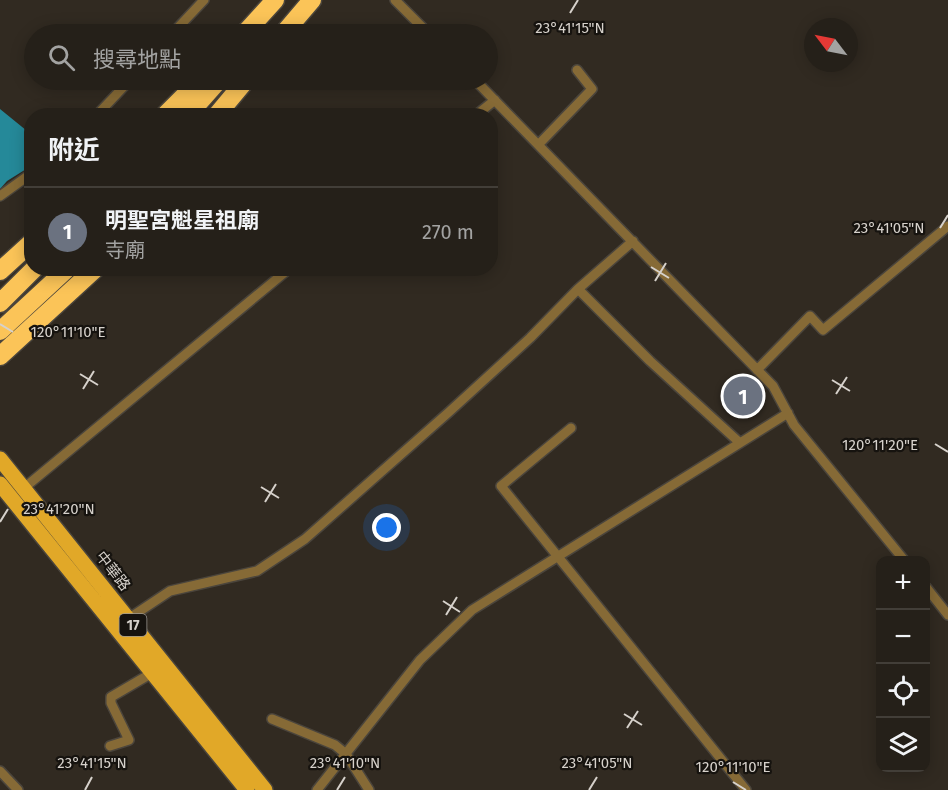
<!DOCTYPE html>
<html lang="zh-TW">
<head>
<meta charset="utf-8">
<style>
	body { margin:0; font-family:"Fira Sans","Noto Sans TC",sans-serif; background:#2d2822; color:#f1f3f6 }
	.controls { position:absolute; right:18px; bottom:18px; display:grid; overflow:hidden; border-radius:12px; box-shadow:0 3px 15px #0003 }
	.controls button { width:54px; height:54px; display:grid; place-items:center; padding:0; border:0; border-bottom:2px solid #423e38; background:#252019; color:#f1f3f6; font:30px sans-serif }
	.compass { position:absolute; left:804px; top:18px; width:54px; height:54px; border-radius:50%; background:#252019; box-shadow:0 3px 15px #0003; rotate:302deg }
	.you { position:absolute; left:387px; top:528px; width:21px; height:21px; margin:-15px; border:4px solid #fff; border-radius:50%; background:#1a73e8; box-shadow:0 0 0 9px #1a73e833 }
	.badge { display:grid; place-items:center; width:39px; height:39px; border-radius:50%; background:#bca0f2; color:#fff; font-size:20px; font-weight:700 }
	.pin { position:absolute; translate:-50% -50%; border:3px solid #fff; box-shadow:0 2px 6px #0006 }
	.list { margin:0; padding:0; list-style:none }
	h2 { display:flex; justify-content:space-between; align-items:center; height:78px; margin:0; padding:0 24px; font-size:26px }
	h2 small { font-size:20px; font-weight:400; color:#a3a3a2 }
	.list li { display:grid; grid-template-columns:39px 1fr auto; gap:18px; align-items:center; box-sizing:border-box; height:90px; padding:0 24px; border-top:2px solid #423e38 }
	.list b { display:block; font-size:22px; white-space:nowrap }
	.list p { margin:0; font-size:20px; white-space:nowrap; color:#a3a3a2 }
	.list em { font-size:20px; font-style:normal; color:#a3a3a2 }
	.icon { flex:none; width:33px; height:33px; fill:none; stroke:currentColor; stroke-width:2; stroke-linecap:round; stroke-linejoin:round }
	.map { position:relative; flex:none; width:948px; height:790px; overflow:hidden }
	.search { position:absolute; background:#252019; box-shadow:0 3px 15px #0003; left:24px; top:24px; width:474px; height:66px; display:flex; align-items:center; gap:15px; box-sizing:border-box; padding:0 21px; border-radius:33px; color:#a3a3a2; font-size:22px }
	.panel { position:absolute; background:#252019; box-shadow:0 3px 15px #0003; left:24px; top:108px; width:474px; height:168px; border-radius:24px }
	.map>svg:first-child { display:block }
</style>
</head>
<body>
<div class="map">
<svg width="948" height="790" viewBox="0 0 948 790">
	<rect width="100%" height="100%" fill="#312a21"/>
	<path fill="#258999" d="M0 109 32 135 31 166 7 181 0 189Z"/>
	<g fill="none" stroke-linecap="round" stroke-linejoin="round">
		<defs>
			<path id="street" d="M395 0 429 34
				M172 34 204 0
				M475 80 773 386 794 425 904 560
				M96 116 130 80
				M475 116 495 100
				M539 144 592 89 577 70
				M0 196 32 173
				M578 289 650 361 740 443
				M757 370 810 316 823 330 948 226
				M571 428 501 486 746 790
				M24 488 290 268
				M926 587 948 615
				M128 619 170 591 257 571 305 539 449 412 530 338 578 289 633 241
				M272 719 335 745 346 754 369 790
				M110 746 129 740 111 703V697L152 673
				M0 771 18 790
				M317 790 420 660 472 610 788 413"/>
			<path id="primary" d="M0 459 265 790
				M0 484 247 790"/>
			<path id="highway" d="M244 34 275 0
				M283 34 312 0
				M164 116 200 80
				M187 116 219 80
				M216 116 246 80
				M0 271 32 242
				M0 303 35 268
				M0 331 68 268
				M0 356 96 268"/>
		</defs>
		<use href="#street" stroke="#4b453c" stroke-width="12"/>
		<use href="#primary" stroke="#4b453c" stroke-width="18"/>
		<use href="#highway" stroke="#4b453c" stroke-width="21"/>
		<use href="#street" stroke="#866a36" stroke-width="9"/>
		<use href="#primary" stroke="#e1a828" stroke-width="15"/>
		<use href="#highway" stroke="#fbc458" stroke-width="18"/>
	</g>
	<path fill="none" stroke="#d6d1cb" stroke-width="2" d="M570 13 578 0M940 228 948 215M651 267 669 278M655 281 666 263M0 324 13 332M80 374 98 385M832 380 850 391M83 389 94 371M836 394 847 377M935 444 948 452M261 487 279 498M265 502 276 484M0 522 8 509M443 601 460 612M446 615 457 597M624 714 642 725M627 728 638 711M733 782 746 790M85 790 92 777M337 790 345 777M589 790 597 777"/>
	<g text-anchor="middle" stroke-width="4.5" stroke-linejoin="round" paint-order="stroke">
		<rect fill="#16130f" stroke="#9c9893" stroke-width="1.5" x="119.5" y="614" width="27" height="22" rx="4.5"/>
		<g font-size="14" font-weight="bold" fill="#d6d1cb">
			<text x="133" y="630">17</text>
		</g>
		<g font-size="15" fill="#d6d1cb" stroke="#16130f">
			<text transform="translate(113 571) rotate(52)" y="5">中華路</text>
		</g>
	</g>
	<g font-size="15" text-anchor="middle" fill="#d6d1cb" stroke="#16130f" stroke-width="4.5" stroke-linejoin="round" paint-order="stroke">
		<text x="570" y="33">23°41'15"N</text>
		<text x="889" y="233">23°41'05"N</text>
		<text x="68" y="337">120°11'10"E</text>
		<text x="880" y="450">120°11'20"E</text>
		<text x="59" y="514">23°41'20"N</text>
		<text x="92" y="768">23°41'15"N</text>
		<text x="345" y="768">23°41'10"N</text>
		<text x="597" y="768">23°41'05"N</text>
		<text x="733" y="772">120°11'10"E</text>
	</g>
</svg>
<div class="controls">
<button>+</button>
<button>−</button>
<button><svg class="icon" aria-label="locate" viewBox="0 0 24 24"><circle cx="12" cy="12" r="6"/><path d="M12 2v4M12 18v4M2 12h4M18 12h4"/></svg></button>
<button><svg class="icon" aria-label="layers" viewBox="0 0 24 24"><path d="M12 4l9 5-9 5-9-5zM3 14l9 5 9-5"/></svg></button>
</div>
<svg class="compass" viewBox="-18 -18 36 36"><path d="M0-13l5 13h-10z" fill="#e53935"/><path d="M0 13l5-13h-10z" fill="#a3a3a2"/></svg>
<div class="you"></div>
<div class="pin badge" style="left:743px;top:396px;background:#6b7280">1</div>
<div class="search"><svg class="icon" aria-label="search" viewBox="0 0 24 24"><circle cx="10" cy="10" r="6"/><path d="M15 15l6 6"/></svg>搜尋地點</div>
<section class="panel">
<h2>附近<small></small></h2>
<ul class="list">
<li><span class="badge" style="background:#6b7280">1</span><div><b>明聖宮魁星祖廟</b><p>寺廟</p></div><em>270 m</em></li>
</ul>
</section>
</div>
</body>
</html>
